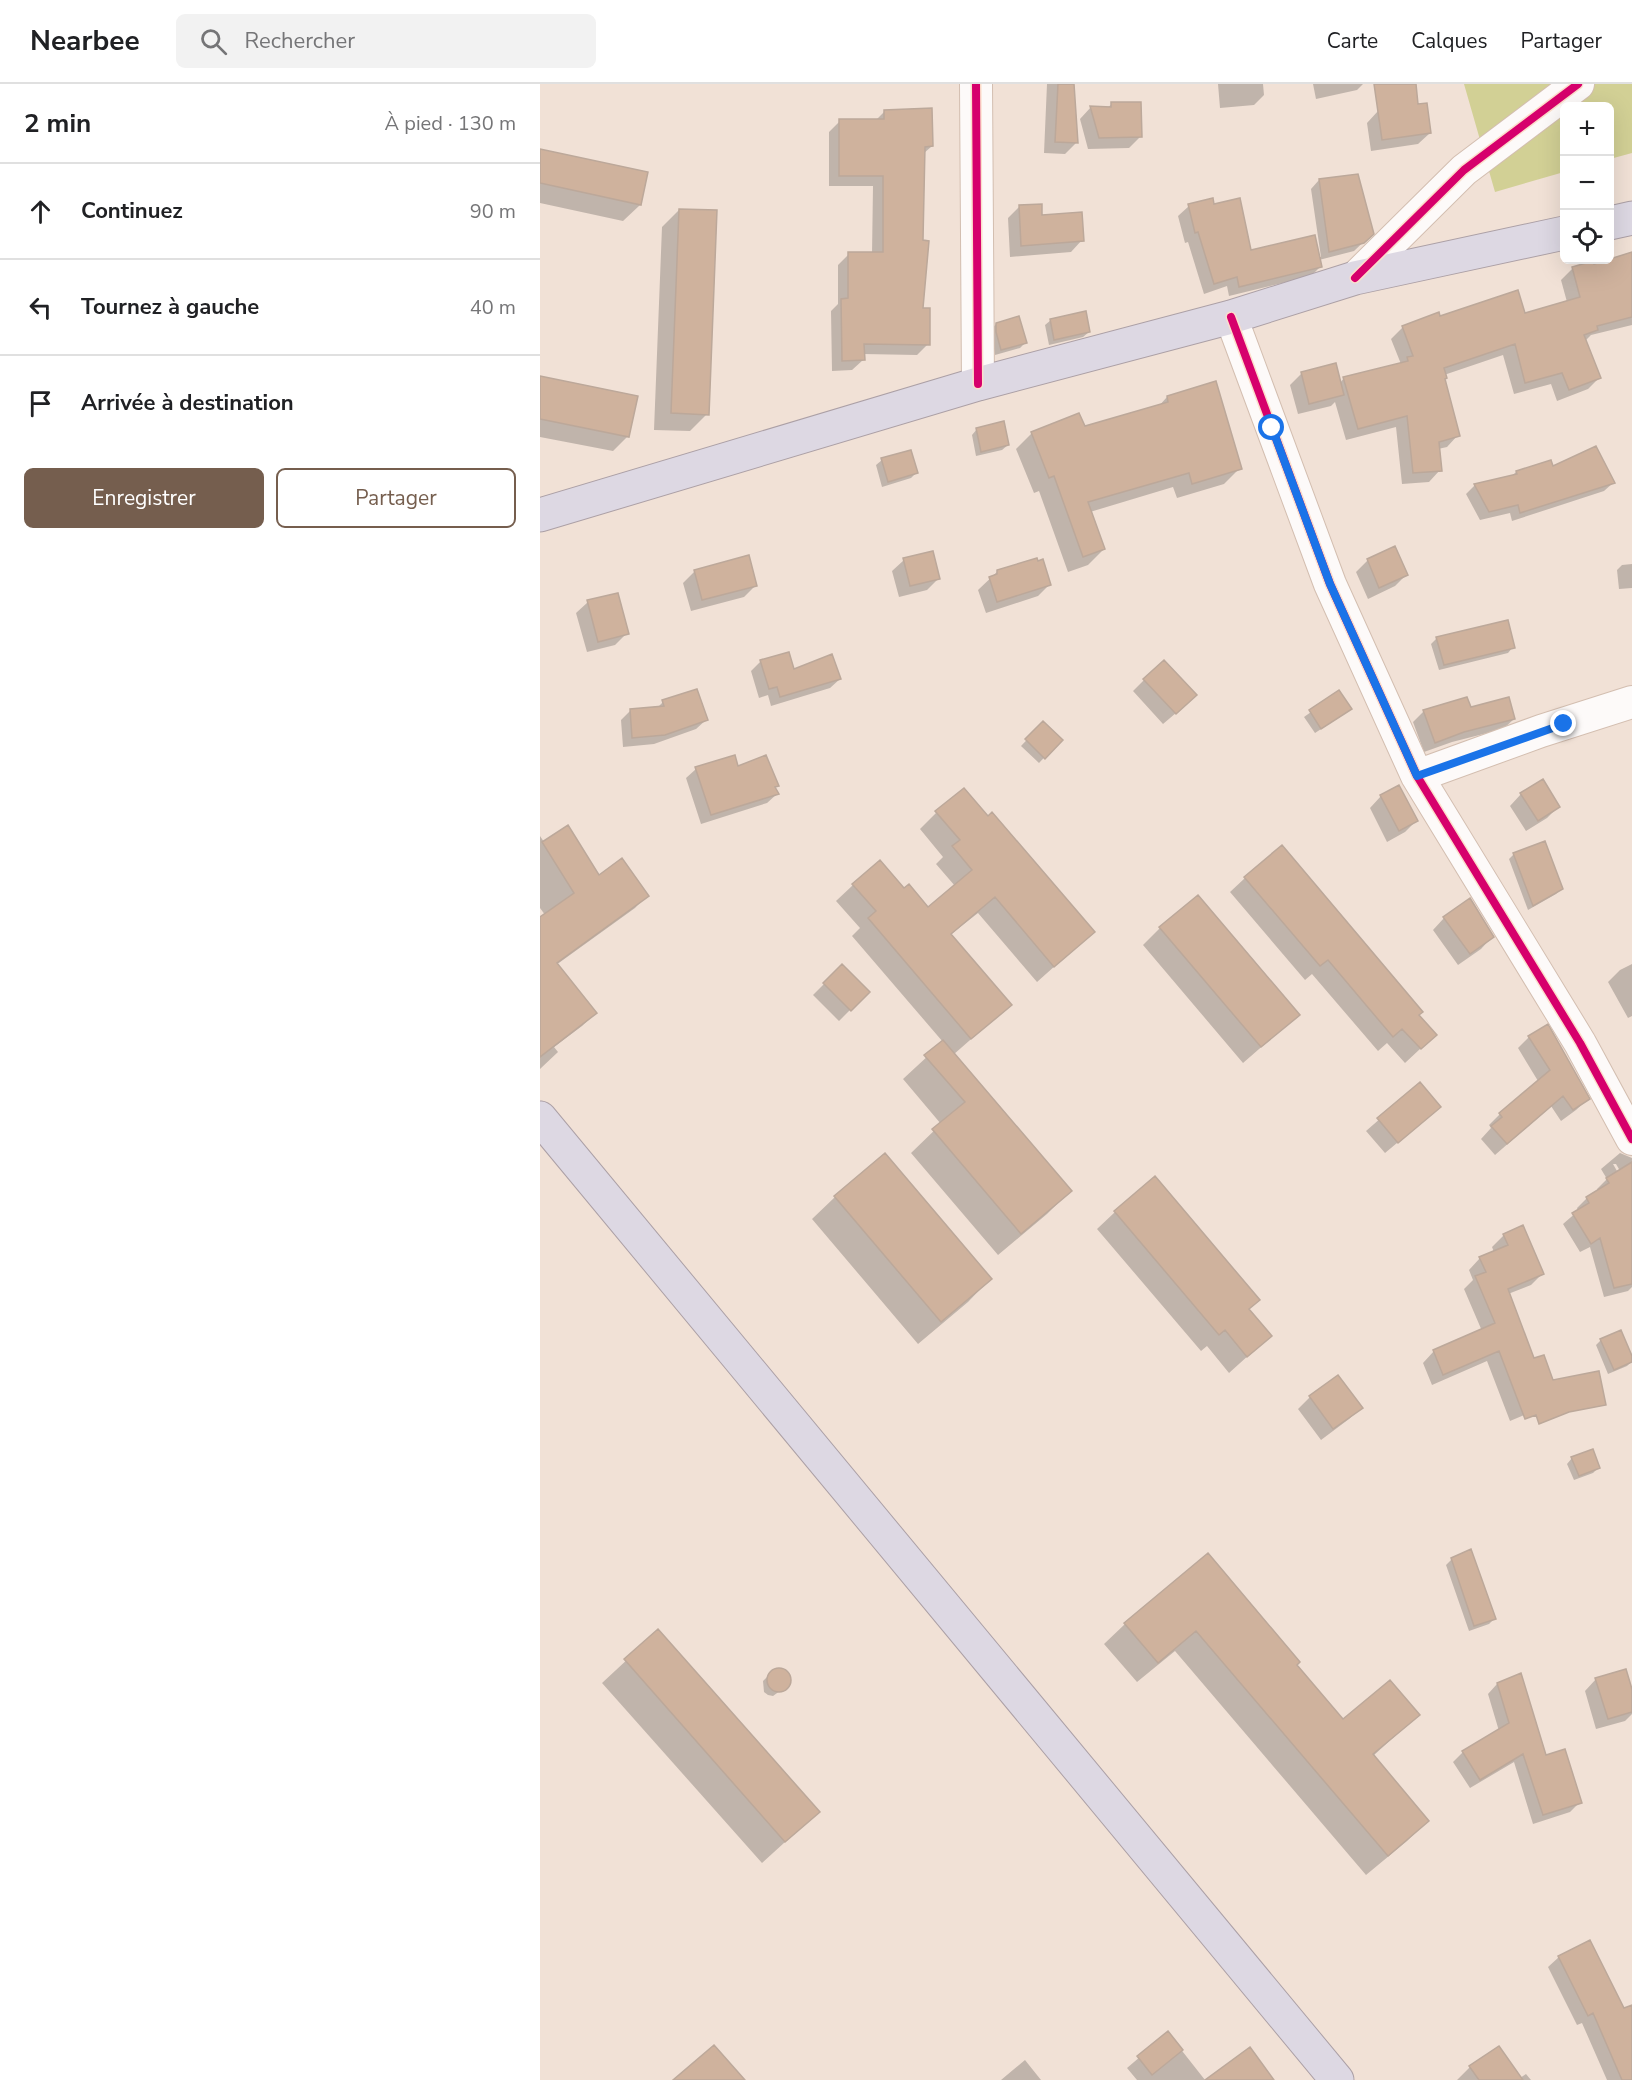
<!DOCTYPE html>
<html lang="fr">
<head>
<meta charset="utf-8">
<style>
	body { margin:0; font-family:"Nunito Sans",sans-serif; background:#f2f2f2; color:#202124 }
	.controls { position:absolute; right:18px; top:18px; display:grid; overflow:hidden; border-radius:9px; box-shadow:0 6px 24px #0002 }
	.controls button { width:54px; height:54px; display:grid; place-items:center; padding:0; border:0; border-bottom:2px solid #e0e0e0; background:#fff; color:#202124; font:30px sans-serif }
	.stop { position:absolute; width:18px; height:18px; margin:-14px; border:4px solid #1a73e8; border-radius:50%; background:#fff }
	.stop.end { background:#1a73e8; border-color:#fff; box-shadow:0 2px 6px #0008 }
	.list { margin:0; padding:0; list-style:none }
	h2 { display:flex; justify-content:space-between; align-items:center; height:78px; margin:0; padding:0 24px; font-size:26px }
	h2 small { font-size:20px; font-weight:400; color:#757577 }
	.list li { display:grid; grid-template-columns:39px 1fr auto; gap:18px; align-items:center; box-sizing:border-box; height:96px; padding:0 24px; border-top:2px solid #e0e0e0 }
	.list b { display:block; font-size:22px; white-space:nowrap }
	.list em { font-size:20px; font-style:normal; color:#757577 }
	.actions { display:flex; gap:12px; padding:18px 24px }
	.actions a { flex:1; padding:14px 0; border:2px solid #755e4e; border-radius:9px; text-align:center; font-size:21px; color:#755e4e }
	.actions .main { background:#755e4e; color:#fff }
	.icon { flex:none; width:33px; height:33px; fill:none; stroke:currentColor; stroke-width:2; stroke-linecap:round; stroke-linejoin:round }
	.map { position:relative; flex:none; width:1092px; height:1996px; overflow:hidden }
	header { display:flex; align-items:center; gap:36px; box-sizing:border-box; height:84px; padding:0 30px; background:#fff; border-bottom:2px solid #e0e0e0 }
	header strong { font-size:28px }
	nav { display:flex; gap:33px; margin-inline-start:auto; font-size:21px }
	.search { width:420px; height:54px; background:#f2f2f2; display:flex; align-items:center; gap:15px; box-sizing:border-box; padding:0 21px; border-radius:9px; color:#757577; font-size:22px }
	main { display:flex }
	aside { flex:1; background:#fff }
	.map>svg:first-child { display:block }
</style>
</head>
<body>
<header>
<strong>Nearbee</strong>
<div class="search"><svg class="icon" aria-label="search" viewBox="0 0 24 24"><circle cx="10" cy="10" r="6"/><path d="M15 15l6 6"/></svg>Rechercher</div>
<nav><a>Carte</a><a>Calques</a><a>Partager</a></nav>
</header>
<main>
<aside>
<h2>2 min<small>À pied · 130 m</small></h2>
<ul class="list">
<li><svg class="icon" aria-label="ahead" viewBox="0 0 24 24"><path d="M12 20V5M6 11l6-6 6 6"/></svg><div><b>Continuez</b></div><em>90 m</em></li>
<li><svg class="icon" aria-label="left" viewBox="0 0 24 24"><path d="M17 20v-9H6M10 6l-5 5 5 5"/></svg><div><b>Tournez à gauche</b></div><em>40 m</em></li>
<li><svg class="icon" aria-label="arrive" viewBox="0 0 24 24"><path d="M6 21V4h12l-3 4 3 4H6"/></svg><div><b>Arrivée à destination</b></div></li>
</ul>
<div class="actions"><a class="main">Enregistrer</a><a>Partager</a></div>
</aside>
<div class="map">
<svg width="1092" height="1996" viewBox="0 0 1092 1996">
	<rect width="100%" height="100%" fill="#f1e1d6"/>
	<path fill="#d2d095" d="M924 0H1092V69L1070 75V22H1024V88L955 108Z"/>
	<path fill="#0003" fill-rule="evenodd" d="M507 0H532L536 59 525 70 504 69Z
		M678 0H723L724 11 714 21 680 24Z
		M773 0H823L817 6 776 15Z
		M572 20 600 53 589 64 548 65 540 35 551 23 567 24Z
		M345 27 392 62 383 70 382 225 388 260 377 271 323 270V276L312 286 292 287 291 227 298 220V181L309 170H332L333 102H289V48L300 37H335Z
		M838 27 890 49 878 60 831 67 827 39Z
		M0 67 100 121 83 137 0 119Z
		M779 96 833 149 814 167 779 176 781 182 771 192 689 212 687 202 664 210 648 158 645 159 638 132 649 122 673 121 710 168 781 173 771 105Z
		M480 122 501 133 542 156 531 168 470 173 468 134Z
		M139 126 167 330 150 347 114 346 122 143Z
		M1092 169V241L1051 251 1045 257 1060 293 1048 305 1017 317 1011 300 974 310 963 271 904 291 903 296 918 351 907 363 898 365 900 386 889 398 862 400 856 343 806 356 795 318 791 322 758 330 750 301 762 289 800 299 804 294 861 280 851 255 863 243 899 234 984 231 1027 218 1021 196 1033 184 1053 182Z
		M511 236 549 248 543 253 509 261 505 241Z
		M456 240 485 259 480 264 455 271 451 246Z
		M0 294 88 352 73 367 0 353Z
		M627 313 700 384 684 400 637 414 633 403 550 428 564 465 548 481 528 488 499 407 494 409 476 365 492 349 544 344 618 323Z
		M437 345 468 361 462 366 436 372 432 351Z
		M342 376 376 389 371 394 342 403 336 381Z
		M1012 384 1073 399 1064 407 972 437 970 429 940 436 926 410 935 401 971 393 976 388Z
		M364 476 398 495 387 506 359 513 352 487Z
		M828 476 866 491 855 502 828 515 816 488Z
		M1092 480V504L1079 505 1077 486 1082 481Z
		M155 487 216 501 204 513 151 527 143 499Z
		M457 488 510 500 498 512 446 529 438 506Z
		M48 518 87 549 75 561 47 568 36 529Z
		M966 537 973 563 968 569 899 586 891 560 896 555Z
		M221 577 253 587 300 595 290 604 231 622 228 611 219 614 211 587Z
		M604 596 643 623 623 640 593 607Z
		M799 608 804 630 775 649 764 633Z
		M926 615 930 624 974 635 963 645 912 658 884 668 873 638 883 628Z
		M123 618 166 636 156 645 114 660 83 663 81 636 90 627 116 625Z
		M503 639 521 656 499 679 481 662Z
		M197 684 237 702 234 704 237 710 227 719 161 740 146 694 156 685Z
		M981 710 1018 723 1007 734 986 747 970 722Z
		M841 712 876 737 865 748 847 758 830 724Z
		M396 729 553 848 497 898 438 829 410 851 470 921 413 971 530 1107 507 1130 458 1171 371 1069 401 1040 363 995 403 958 312 852 320 844 296 817 313 801 364 806 388 825 415 802 396 780 403 773 380 745Z
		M0 752 4 758 59 793 107 811 95 824 16 881 55 929 42 942 14 963 18 968 0 985V847L11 839 0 824Z
		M974 770 1022 804 1016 810 988 826 969 775Z
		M705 794 878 931 895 951 865 979 847 959 838 967 772 890 765 896 690 808Z
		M904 834 952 853 941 865 918 881 893 846Z
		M620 844 758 931 703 979 603 861Z
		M1092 880V932L1088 934 1068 898 1080 886Z
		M302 882 328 908 299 937 273 911Z
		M989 953 1048 1015 1036 1026 1021 1037 1011 1022 955 1071 941 1055 951 1044 949 1041 960 1030 998 997 978 964Z
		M880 1000 887 1034 845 1069 826 1047Z
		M1080 1069 1092 1074V1203L1088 1207 1064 1213 1050 1163 1040 1168 1023 1140 1038 1127 1037 1124 1047 1114 1058 1107 1057 1105 1067 1095 1061 1085ZM1073 1080H1076L1083 1092 1081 1094Z
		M295 1113 450 1195 428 1218 378 1260 272 1135Z
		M575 1128 718 1216 708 1226 730 1252 689 1289 667 1262 661 1267 557 1145Z
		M964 1151 1003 1189 991 1201 968 1210 1006 1322 970 1337 947 1277 892 1301 883 1279 894 1267 942 1247 924 1205 933 1196 929 1186 940 1174 954 1168 952 1163Z
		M1061 1256 1092 1276V1277L1087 1282 1068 1290 1056 1261Z
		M798 1293 821 1324 809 1335 781 1356 758 1325 770 1313Z
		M1032 1374 1059 1383 1053 1389 1034 1396 1027 1380Z
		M667 1471 803 1637 878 1631 833 1672 887 1737 867 1757 826 1791 635 1567 597 1598 564 1560 585 1540Z
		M912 1475 954 1535 949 1540 929 1547 906 1481Z
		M118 1547 278 1728 222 1779 62 1599Z
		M238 1585 247 1590 248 1601 233 1612 228 1611 224 1608 223 1597 233 1587Z
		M1056 1595 1092 1610V1630L1085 1637 1056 1645 1045 1607Z
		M957 1600 1005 1673 1040 1718 1030 1728 993 1740 974 1678 930 1704 913 1678 923 1668 959 1647 948 1610Z
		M1019 1873 1092 1948V1996H1067L1042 1939 1037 1941 1008 1883Z
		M628 1949 665 1996H597L587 1984Z
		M485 1976 501 1996H461Z
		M930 1983 980 1994 986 1990 991 1996H917Z"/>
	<path fill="#cfb29d" stroke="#bca89a" stroke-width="1.5" d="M518 0H534L538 59 515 58Z
		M834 0H876L878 20 887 19 891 49 842 56Z
		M571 18H601L602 53 559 54 550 22 571 23Z
		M392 24 393 62 385 63 383 156 389 157 383 224H390V261L324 260 325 276 302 277 301 215 308 214V168H343V92H299V35H344V26Z
		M0 65 108 88 101 121 0 99Z
		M818 90 834 150 824 159 789 168 779 95Z
		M673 114 674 120 700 114 711 166 775 151 782 183 699 203 697 193 674 200 658 148 655 149 648 120Z
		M502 120V131L542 128 544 157 481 162 479 121Z
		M139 125 177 126 169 331 131 329Z
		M1092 168V233L1057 242 1058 246 1044 251 1061 294 1029 306 1022 289 985 299 975 260 904 284 907 294 905 295 920 352 899 358 902 387 873 389 867 332 818 345 803 293 868 277 867 273 873 272 862 242 899 228 900 232 978 206 985 229 1040 213 1032 183 1053 177 1054 180Z
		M546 227 550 248 514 256 510 235Z
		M479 232 487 259 461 266 456 248V239Z
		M796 279 804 311 769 320 761 288Z
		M0 292 98 312 89 353 0 335Z
		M676 297 702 385 652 400 649 389 548 418 565 465 543 473 514 392 509 394 491 348 539 329 545 342 628 318 627 312Z
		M464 337 469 361 441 368 436 344Z
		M1056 362 1075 399 980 429 978 421 949 428 934 400 977 390 976 387 1011 376 1013 382Z
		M371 366 378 389 348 398 341 374Z
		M855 462 868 491 839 504 827 475Z
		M393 467 400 495 370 502 363 474Z
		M209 471 217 502 162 516 154 486Z
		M497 474 498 477 503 475 511 501 457 518 449 493 457 490V486Z
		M78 509 89 550 58 558 47 516Z
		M968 536 975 564 904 581 896 553Z
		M249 568 254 585 292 570 301 595 240 613 237 603 229 605 220 576Z
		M624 576 657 611 636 630 603 595Z
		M157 605 168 636 125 651 92 654 90 625 124 622 122 616Z
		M799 606 812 625 781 645 769 626Z
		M927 613 931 623 969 613 975 635 924 648 895 659 883 626Z
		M503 637 523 656 505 675 485 655Z
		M195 671 198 682 226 671 239 702 235 703 239 710 171 731 155 683Z
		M1003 695 1020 723 998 737 980 709Z
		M859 701 878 737 859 747 840 711Z
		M424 704 448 732 452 728 555 848 514 883 455 813 411 850 472 921 431 955 328 834 336 827 312 800 340 776 364 804 369 800 388 823 432 786 412 762 420 756 395 727Z
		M28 741 59 791 82 774 109 812 17 879 57 929 0 973V833L34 809 2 758Z
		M1005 757 1023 805 993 822 973 769Z
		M742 761 883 928 879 931 897 951 881 965 862 945 853 953 788 876 780 882 704 793Z
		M658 811 760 931 721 963 619 843Z
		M930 814 954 853 930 870 903 833Z
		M302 880 330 908 311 927 283 899Z
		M1008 940 1050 1015 1033 1026 1023 1012 967 1060 951 1042 962 1033 959 1029 1010 986 988 952Z
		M403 956 532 1107 481 1150 392 1045 425 1018 384 971Z
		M880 998 901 1023 858 1059 837 1034Z
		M345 1069 452 1195 401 1238 294 1112Z
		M1092 1078V1200L1074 1204 1060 1154 1051 1160 1032 1129 1049 1119 1046 1113 1069 1099 1066 1094Z
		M615 1092 720 1216 709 1225 732 1252 707 1273 685 1246 679 1251 574 1127Z
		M983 1141 1004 1190 968 1205 994 1274 1004 1271 1013 1296 1059 1287 1066 1321 1029 1328 999 1340 996 1331 985 1335 959 1267 903 1291 893 1266 955 1239 935 1192 946 1188 939 1173 968 1161 963 1150Z
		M1081 1246 1092 1272V1278L1074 1286 1060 1255Z
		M798 1291 823 1324 793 1345 769 1312Z
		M1053 1365 1060 1384 1039 1392 1031 1373Z
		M931 1465 956 1535 934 1542 911 1474Z
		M668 1469 760 1578 757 1581 803 1635 850 1596 880 1631 833 1670 889 1737 848 1772 656 1547 618 1579 584 1539Z
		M118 1545 280 1728 245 1758 84 1575Z
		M227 1596a12 12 0 1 1 24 0a12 12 0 1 1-24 0Z
		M1086 1585 1092 1605V1628L1068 1635 1055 1594Z
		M981 1589 1006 1671 1025 1665 1042 1719 1003 1731 983 1670 940 1696 922 1667 969 1639 957 1599Z
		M1050 1856 1084 1924 1092 1921V1996H1082L1053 1929 1048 1932 1018 1872Z
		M628 1947 643 1966 612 1991 597 1972Z
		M174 1961 205 1996H133Z
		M959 1962 983 1996H939L929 1982Z
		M710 1963 734 1996H665Z"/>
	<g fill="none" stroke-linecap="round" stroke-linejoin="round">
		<defs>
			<path id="street" d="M436 0 438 300
				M815 194 924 86 1038 0
				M691 233 790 500 877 692 1040 959 1092 1055
				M877 692 1001 647 1092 618"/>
			<path id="highway" d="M1070 139 1092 134
				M0 431 438 300 691 233 815 194 1024 149
				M0 1034 797 1996"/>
		</defs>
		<use href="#street" stroke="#d3beb0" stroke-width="34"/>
		<use href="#highway" stroke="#aca0a6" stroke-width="35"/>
		<use href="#street" stroke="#fdfaf9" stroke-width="32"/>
		<use href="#highway" stroke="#ddd8e3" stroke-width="33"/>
		<defs>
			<path id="cycleway" d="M436 0 438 300
				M815 194 924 86 1038 0
				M691 233 790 500 877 692 1040 959 1092 1055"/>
		</defs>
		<use href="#cycleway" stroke="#fcdecb" stroke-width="11"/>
		<use href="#cycleway" stroke="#d6006c" stroke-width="8"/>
	</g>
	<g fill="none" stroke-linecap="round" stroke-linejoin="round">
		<path stroke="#1a73e8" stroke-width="8" d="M732 344 790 500 877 692 1024 640"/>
	</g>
</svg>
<div class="controls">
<button>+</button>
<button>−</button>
<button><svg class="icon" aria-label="locate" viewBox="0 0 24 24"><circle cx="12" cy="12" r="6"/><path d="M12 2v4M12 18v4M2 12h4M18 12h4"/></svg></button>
</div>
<div class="stop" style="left:732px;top:344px"></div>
<div class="stop end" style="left:1024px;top:640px"></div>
</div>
</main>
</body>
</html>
